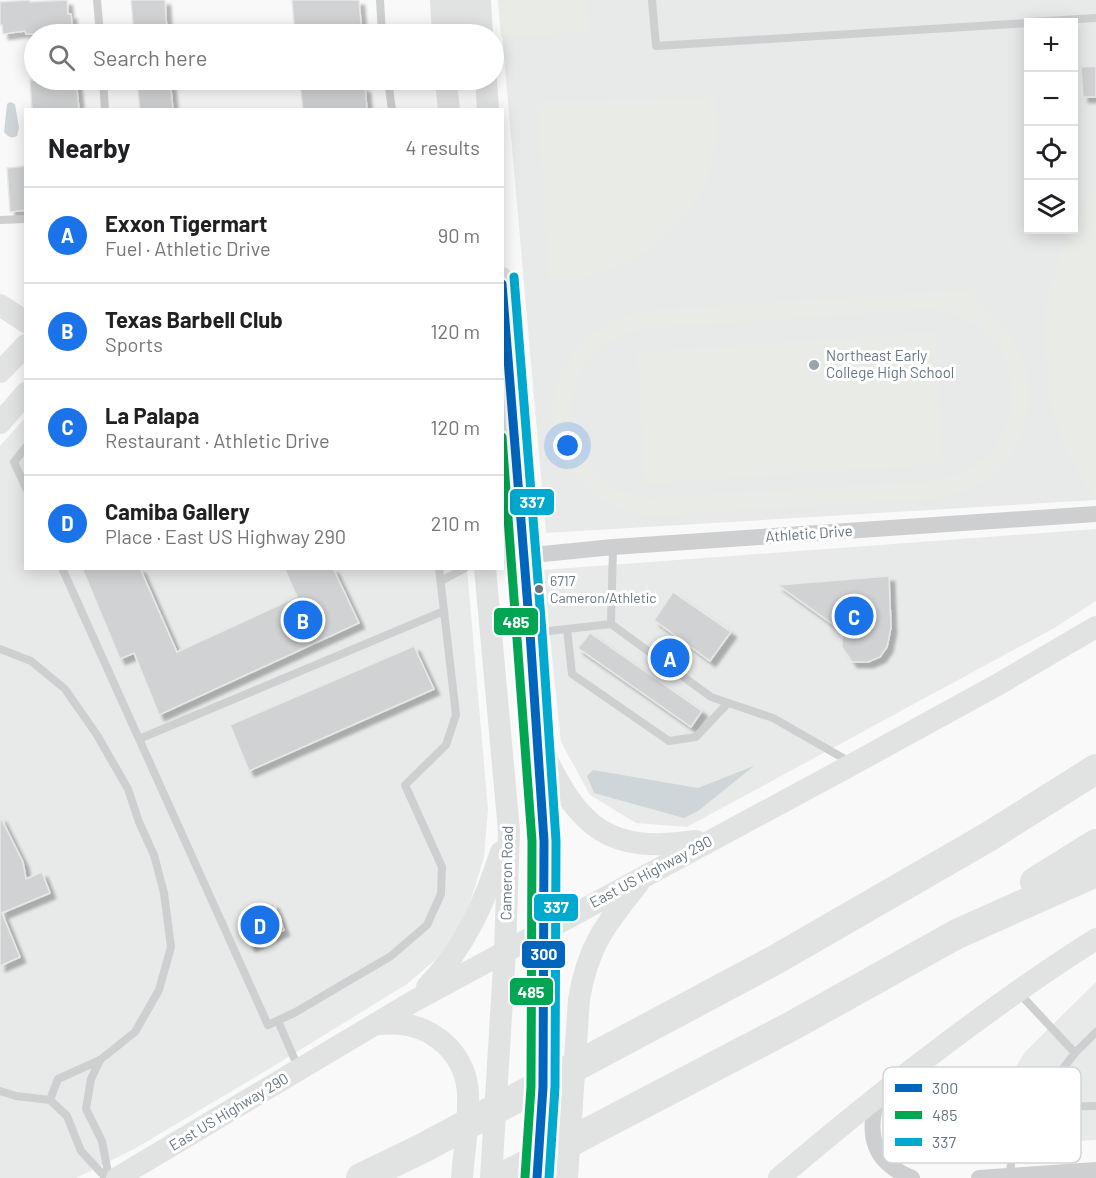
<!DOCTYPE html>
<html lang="en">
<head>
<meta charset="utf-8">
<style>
	body { margin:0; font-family:Barlow,sans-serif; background:#f6f6f6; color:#202124 }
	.controls { position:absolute; right:18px; top:18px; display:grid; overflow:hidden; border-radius:0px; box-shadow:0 3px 15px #0003 }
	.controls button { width:54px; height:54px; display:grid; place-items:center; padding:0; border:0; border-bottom:2px solid #e0e0e0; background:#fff; color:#202124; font:30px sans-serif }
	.you { position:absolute; left:568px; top:446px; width:21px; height:21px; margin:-15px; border:4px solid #fff; border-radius:50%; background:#1a73e8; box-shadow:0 0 0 9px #1a73e833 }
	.badge { display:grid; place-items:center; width:39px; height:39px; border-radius:50%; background:#1a73e8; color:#fff; font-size:20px; font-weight:700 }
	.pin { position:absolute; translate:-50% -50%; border:3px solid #fff; box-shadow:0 2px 6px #0006 }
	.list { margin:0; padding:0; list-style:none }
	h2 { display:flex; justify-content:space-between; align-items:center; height:78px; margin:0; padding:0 24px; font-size:26px }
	h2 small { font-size:20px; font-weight:400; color:#757577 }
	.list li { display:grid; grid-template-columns:39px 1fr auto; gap:18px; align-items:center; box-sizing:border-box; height:96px; padding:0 24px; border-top:2px solid #e0e0e0 }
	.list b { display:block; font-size:22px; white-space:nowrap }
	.list p { margin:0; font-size:20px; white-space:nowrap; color:#757577 }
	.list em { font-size:20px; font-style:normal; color:#757577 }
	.icon { flex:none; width:33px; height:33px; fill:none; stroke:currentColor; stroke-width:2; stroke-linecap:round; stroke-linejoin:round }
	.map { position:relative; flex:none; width:1096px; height:1178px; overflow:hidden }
	.search { position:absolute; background:#fff; box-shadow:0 3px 15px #0003; left:24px; top:24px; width:480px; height:66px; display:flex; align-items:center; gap:15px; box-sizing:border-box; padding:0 21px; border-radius:33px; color:#757577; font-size:22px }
	.panel { position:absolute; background:#fff; box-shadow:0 3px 15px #0003; left:24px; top:108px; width:480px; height:462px; border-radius:0px }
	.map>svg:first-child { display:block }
</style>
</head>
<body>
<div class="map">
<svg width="1096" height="1178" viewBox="0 0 1096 1178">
	<defs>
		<filter id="shadow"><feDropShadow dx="5.5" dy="5.5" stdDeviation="1.5" flood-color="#0004"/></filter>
	</defs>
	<rect width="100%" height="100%" fill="#f9f9f9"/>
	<path fill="#e8e9e9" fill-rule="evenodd" d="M499 0H1096V500L546 533ZM1028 22H1074V230H1028Z
		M25 418 26 568 467 569 488 809 484 857 472 896 461 928 434 961 407 984 269 1069 136 1148 76 1178H0V446Z
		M1096 529V601L1056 627 687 827 636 823 590 795 561 742 543 570Z
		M1096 982V1140L966 1147 1025 1052Z"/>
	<path fill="#e8ebe6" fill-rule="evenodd" d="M498 0H587L589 32 501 37Z
		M715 97 718 138 706 186 678 225 633 262 582 279 549 282 537 102Z
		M1096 191V496H1092L1066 449 1048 400 1045 346 1046 302 1062 249 1087 201Z
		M977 289 978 305C1039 341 1047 429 993 475 975 489 955 495 933 499L646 516C519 492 523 329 650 310ZM922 310C1035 311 1044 465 932 481L647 498C543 480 547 342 651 328Z
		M935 332 943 464 645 484 637 352Z"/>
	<path fill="#ced6d9" d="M10 102 15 104 19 128 17 136C11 139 8 137 4 132L7 104Z
		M754 766 698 811 684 818 594 793 587 776 593 770 698 788Z"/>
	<path fill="#d0d2d3" stroke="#e8e8e8" stroke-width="1.5" filter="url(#shadow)" d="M30 0V2L67 0 68 14H71L73 34H26L25 31 3 34 2 25H0V2Z
		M131 0H165L167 34H134Z
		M292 0H359L362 34H295Z
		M1096 66V97H1083L1081 67Z
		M30 80H76L79 110H32Z
		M137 80H170L173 110H140Z
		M300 80H361V88L365 87 367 110H303Z
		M26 166V210L10 212 7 168Z
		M82 568H140L177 652 297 597 284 568H333L359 623 159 715 134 653 120 659Z
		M889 576 891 628 887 647 880 657 868 662H852L842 647V631L778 585Z
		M673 592 731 632 710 661 654 620Z
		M590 633 702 711 691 727 578 648Z
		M414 646 434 689 249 771 230 725Z
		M0 816 23 862 26 879 42 872 50 893 2 913 20 957 0 966Z
		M273 903 284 930 250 946 237 920Z"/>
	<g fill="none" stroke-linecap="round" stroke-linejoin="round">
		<path stroke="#cecfd0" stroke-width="8" d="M97 0 100 34
			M380 0 382 34
			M652 0 656 46 1028 23
			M1031 22 1096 18
			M103 80 105 110
			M388 80 392 110
			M0 220 26 219
			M26 447 14 462 26 488
			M613 547 611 624 711 697 773 718 850 762
			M62 568 268 1025 294 1013 391 956 427 925 441 894 442 867 405 785 446 745 456 715 439 568
			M441 581 465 568
			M567 629 572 674 669 741 696 737 727 704
			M531 633 611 624
			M0 649 31 661 65 689 97 735 128 789 139 822 154 855 164 893 171 947 159 990 135 1032 100 1060 58 1079 50 1100
			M139 739 444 611
			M1019 993 1075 1053
			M278 1021 298 1067
			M1096 1032 1075 1053 1043 1094 1049 1107 1096 1106
			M100 1060 91 1079 86 1109 102 1141 109 1178
			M0 1091 16 1096 50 1100 67 1116 81 1151 106 1178
			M1009 1176 1016 1136 1049 1107"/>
		<path stroke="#cecfd0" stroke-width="16" d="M523 556 613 547 1096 514
			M878 1096C866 1134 872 1162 912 1178
			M979 1178 1096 1170"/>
		<path stroke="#e1e2e2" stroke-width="22" d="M441 0 443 34
			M459 0 462 28 469 34
			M480 0 482 34
			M446 80 449 110
			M486 80 488 110
			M502 278 530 633 544 841 545 929 543 1087 537 1178
			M0 305 26 322
			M0 372 26 345
			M0 423 26 393
			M502 546 507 553 523 556
			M485 568 509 831 505 951 491 1178
			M543 752C580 828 608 854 696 841
			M427 987C466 945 483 906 501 852
			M375 1024C384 1024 393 1023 402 1024 439 1029 467 1058 468 1095 469 1122 464 1151 462 1178
			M117 1178 414 1001 853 764 997 685 1096 627
			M567 1178 579 999C588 946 605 925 638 884
			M779 1178C880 1092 984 1010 1096 939"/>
		<path stroke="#e1e2e2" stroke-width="30" d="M1035 882 1096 844
			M361 1178 423 1148 775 960 988 837 1096 769
			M501 1178 788 1028 957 934 1096 872"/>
		<defs>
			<path id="bus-1" d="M502 284 530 633 544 841 543 1087 537 1178"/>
			<path id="bus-2" d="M502 437 532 841 531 1087 525 1177"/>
			<path id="bus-3" d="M514 277 542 632 556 841 555 1087 549 1178"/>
		</defs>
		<use href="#bus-1" stroke="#fff" stroke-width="14"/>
		<use href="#bus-2" stroke="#fff" stroke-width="14"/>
		<use href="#bus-3" stroke="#fff" stroke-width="14"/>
		<use href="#bus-1" stroke="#0065bd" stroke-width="9"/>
		<use href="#bus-2" stroke="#00a651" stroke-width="9"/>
		<use href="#bus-3" stroke="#00a9ce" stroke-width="9"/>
	</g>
	<circle fill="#99a4ac" stroke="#fff" stroke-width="2" cx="814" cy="365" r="6"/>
	<circle fill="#657683" stroke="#fff" stroke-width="2" cx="539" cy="589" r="5"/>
	<g text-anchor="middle" stroke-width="6" stroke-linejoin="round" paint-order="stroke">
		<g font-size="14" fill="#657683" stroke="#fff" text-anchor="start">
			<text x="550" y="586">6717<tspan x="550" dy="17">Cameron/Athletic</tspan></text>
		</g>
		<g font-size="15" fill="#657683" stroke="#fff" text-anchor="start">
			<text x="826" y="361">Northeast Early<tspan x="826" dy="17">College High School</tspan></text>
		</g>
		<g font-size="15" fill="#657683" stroke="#fff">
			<text transform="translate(809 534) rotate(-4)" y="5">Athletic Drive</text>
			<text transform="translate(651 872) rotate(-28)" y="5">East US Highway 290</text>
			<text transform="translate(507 873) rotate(-89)" y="5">Cameron Road</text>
			<text transform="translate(229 1112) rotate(-31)" y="5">East US Highway 290</text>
		</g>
	</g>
	<rect x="883" y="1067" width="198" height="96" rx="9" fill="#fff" stroke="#d1d6da" stroke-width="1.5"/>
	<rect x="895" y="1084" width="27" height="8" fill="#0065bd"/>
	<rect x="895" y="1111" width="27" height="8" fill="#00a651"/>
	<rect x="895" y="1138" width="27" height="8" fill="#00a9ce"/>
	<g font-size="16" fill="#657683">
		<text x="932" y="1094">300</text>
		<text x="932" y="1121">485</text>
		<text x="932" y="1148">337</text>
	</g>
	<g stroke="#fff" stroke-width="2">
		<rect x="509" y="488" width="46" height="28" rx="6" fill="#00a9ce"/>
		<rect x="493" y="607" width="46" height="29" rx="6" fill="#00a651"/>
		<rect x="533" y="893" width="46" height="29" rx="6" fill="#00a9ce"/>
		<rect x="521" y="940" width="45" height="29" rx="6" fill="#0065bd"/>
		<rect x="509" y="977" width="45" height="29" rx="6" fill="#00a651"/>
	</g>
	<g font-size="16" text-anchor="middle" font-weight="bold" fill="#fff">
		<text x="532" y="508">337</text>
		<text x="516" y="628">485</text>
		<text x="556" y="913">337</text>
		<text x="544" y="960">300</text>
		<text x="531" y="998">485</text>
	</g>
</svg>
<div class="controls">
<button>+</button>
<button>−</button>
<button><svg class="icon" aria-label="locate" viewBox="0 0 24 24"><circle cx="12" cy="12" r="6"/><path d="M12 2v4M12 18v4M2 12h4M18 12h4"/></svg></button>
<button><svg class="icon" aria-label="layers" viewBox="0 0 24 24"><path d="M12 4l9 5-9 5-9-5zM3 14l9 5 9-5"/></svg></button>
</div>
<div class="you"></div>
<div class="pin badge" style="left:670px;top:658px">A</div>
<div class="pin badge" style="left:303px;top:620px">B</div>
<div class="pin badge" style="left:854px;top:616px">C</div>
<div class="pin badge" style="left:260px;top:925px">D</div>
<div class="search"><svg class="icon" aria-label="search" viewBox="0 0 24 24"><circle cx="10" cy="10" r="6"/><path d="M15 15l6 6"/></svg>Search here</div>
<section class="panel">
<h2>Nearby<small>4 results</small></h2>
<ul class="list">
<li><span class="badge">A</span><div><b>Exxon Tigermart</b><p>Fuel · Athletic Drive</p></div><em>90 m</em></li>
<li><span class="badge">B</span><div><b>Texas Barbell Club</b><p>Sports</p></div><em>120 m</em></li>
<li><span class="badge">C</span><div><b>La Palapa</b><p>Restaurant · Athletic Drive</p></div><em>120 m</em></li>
<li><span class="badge">D</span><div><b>Camiba Gallery</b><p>Place · East US Highway 290</p></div><em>210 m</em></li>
</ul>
</section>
</div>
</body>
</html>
